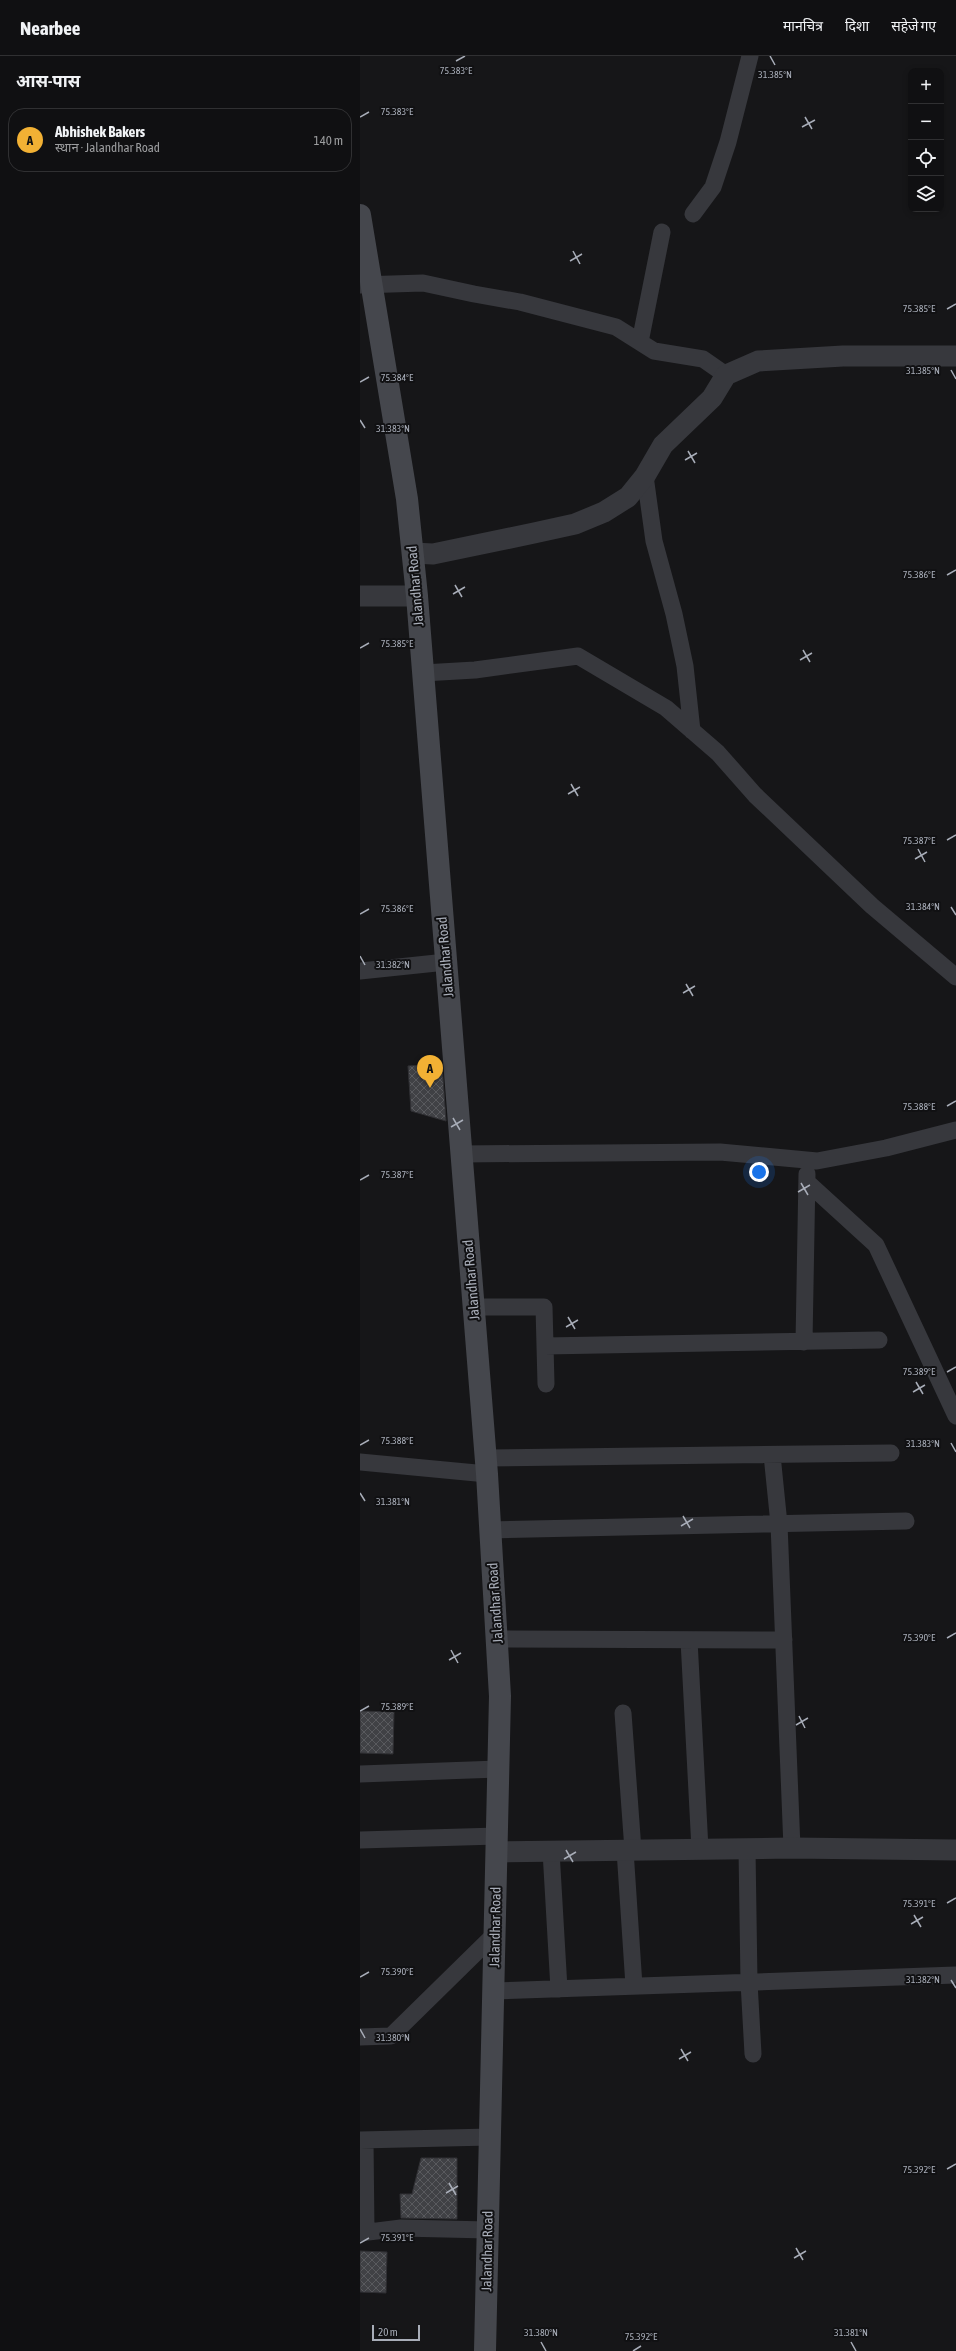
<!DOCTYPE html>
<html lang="hi">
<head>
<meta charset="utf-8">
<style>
	body { margin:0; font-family:"Asap Condensed","Noto Sans Devanagari",sans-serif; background:#19191b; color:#f1f3f6 }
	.controls { position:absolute; right:12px; top:12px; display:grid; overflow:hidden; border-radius:8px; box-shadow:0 2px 6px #0003 }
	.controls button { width:36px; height:36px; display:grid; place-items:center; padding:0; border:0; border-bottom:1px solid #303032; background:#101012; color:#f1f3f6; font:20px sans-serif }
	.scale { position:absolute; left:12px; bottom:10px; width:48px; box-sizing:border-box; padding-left:4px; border:2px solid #a8adb8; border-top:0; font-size:11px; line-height:14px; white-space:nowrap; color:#a8adb8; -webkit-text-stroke:3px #111113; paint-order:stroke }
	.you { position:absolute; left:399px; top:1116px; width:14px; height:14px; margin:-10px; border:3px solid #fff; border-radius:50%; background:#1a73e8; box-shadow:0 0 0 6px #1a73e833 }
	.badge { display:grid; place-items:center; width:26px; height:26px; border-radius:50%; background:#f2b134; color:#111; font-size:13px; font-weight:700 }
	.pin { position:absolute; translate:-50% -33px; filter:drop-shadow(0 1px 2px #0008) }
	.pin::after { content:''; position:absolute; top:21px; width:14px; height:12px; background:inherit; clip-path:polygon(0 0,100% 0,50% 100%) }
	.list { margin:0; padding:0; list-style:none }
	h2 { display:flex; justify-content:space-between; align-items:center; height:52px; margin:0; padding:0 16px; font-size:17px }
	h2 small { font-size:13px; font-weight:400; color:#9c9d9f }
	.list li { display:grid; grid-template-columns:26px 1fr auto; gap:12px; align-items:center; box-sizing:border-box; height:64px; margin:0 8px 8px; padding:0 8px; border:1px solid #303032; border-radius:16px }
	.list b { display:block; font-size:15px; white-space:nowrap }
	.list p { margin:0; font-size:13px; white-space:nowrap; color:#9c9d9f }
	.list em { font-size:13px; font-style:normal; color:#9c9d9f }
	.icon { flex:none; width:22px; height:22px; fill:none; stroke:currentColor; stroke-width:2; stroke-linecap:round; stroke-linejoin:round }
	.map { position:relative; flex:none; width:596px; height:2295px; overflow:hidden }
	header { display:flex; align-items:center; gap:24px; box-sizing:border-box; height:56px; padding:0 20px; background:#101012; border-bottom:1px solid #303032 }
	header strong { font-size:19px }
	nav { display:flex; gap:22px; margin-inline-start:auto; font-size:14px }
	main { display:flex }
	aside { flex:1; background:#101012 }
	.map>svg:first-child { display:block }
</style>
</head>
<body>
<header>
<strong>Nearbee</strong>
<nav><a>मानचित्र</a><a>दिशा</a><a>सहेजे गए</a></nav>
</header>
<main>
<aside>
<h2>आस-पास<small></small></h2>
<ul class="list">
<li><span class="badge">A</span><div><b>Abhishek Bakers</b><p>स्थान · Jalandhar Road</p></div><em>140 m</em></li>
</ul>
</aside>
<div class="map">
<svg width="596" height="2295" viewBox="0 0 596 2295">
	<defs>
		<pattern id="building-cross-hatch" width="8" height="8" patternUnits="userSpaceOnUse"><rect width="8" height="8" fill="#404145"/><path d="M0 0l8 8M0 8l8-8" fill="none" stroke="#595a5e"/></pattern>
	</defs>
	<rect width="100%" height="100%" fill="#161618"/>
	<path fill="url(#building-cross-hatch)" stroke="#303034" d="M82 1008 86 1065 51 1055 48 1010Z
		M0 1655 34 1656 33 1698 0 1697Z
		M61 2102H97V2163L41 2162 40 2138H52Z
		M0 2195 27 2196 26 2237 0 2236Z"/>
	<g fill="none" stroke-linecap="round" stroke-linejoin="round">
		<path stroke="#37383d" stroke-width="17" d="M333 158 353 131 368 86 390 0
			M0 229 63 227 114 238 160 246 256 271 294 295 343 303 366 319
			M280 286 302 176
			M285 420 294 485 314 558 325 610 332 675
			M63 617 115 614 218 600 306 652 358 697 395 739 512 850 596 921
			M0 915 86 906
			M101 1098 360 1096 457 1105 526 1092 596 1074
			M447 1126 516 1189 596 1360
			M113 1251H184L186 1328
			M444 1286 447 1118
			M185 1290 519 1284
			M412 1399 419 1468 432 1792
			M125 1402 531 1397
			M0 1406 127 1418
			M130 1474 546 1465
			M137 1583 424 1584
			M329 1584 340 1793
			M263 1657 273 1794
			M0 1718 138 1713
			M0 1784 137 1780
			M387 1793 389 1926 393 1998
			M265 1794 274 1930
			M191 1795 199 1933
			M133 1935 596 1919
			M0 1981 31 1980 135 1878
			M0 2084 130 2081
			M5 2084 6 2176
			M0 2177 41 2172 128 2174"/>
		<path stroke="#37383d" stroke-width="21" d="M53 497 73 498 174 477 215 468 244 456 268 441 285 420 303 389 352 342 366 319 398 305 483 300H596
			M0 540H57
			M137 1796 432 1792 596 1794"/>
		<path stroke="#45474d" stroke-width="22" d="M0 159 47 443 57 540 127 1418 140 1640 125 2295"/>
	</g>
	<path fill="none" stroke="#a8adb8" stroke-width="1.5" d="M410 0 415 9M96 5 105 0M0 61 9 56M445 61 452 73M442 71 455 64M213 195 220 208M210 205 222 198M587 253 596 248M591 314 596 323M0 326 9 321M0 364 5 372M328 395 335 407M325 404 337 397M587 519 596 514M95 529 102 541M93 538 105 531M0 592 9 587M443 594 450 606M440 604 452 597M211 728 218 740M208 738 220 731M587 784 596 779M558 793 565 806M555 803 567 796M591 851 596 859M0 858 9 853M0 900 5 909M326 928 333 940M323 937 335 930M587 1050 596 1045M93 1062 100 1074M91 1071 103 1064M0 1124 9 1119M441 1127 448 1139M438 1136 450 1129M208 1261 215 1273M206 1271 218 1264M587 1316 596 1311M556 1326 563 1338M553 1336 565 1329M591 1387 596 1396M0 1389 9 1384M0 1437 5 1445M323 1460 330 1472M321 1470 333 1463M587 1582 596 1577M91 1594 98 1607M89 1604 101 1597M0 1655 9 1650M439 1660 445 1672M436 1669 448 1662M206 1794 213 1806M204 1803 216 1796M587 1847 596 1842M554 1859 561 1871M551 1868 563 1861M0 1921 9 1916M591 1924 596 1932M0 1973 5 1982M321 1993 328 2005M319 2003 331 1996M587 2113 596 2108M89 2127 96 2139M86 2137 98 2130M0 2187 9 2182M436 2192 443 2204M434 2202 446 2195M181 2286 186 2295M491 2286 496 2295M273 2295 281 2290"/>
	<g text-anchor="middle" stroke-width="4" stroke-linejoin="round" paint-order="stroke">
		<g font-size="14" fill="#a8adb8" stroke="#111113">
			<text transform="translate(55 530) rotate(-95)" y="5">Jalandhar Road</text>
			<text transform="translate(85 901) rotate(-95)" y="5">Jalandhar Road</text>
			<text transform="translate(111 1224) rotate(-95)" y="5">Jalandhar Road</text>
			<text transform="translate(135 1547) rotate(-94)" y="5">Jalandhar Road</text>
			<text transform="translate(135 1871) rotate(-89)" y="5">Jalandhar Road</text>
			<text transform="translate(127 2195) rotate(-89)" y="5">Jalandhar Road</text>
		</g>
	</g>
	<g font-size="10" text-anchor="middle" fill="#a8adb8" stroke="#111113" stroke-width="4" stroke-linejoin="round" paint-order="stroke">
		<text x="96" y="18">75.383°E</text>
		<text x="415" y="22">31.385°N</text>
		<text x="37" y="59">75.383°E</text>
		<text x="559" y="256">75.385°E</text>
		<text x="563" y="318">31.385°N</text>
		<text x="37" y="325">75.384°E</text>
		<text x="33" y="376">31.383°N</text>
		<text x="559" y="522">75.386°E</text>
		<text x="37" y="591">75.385°E</text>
		<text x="559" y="788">75.387°E</text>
		<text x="563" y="854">31.384°N</text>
		<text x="37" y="856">75.386°E</text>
		<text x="33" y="912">31.382°N</text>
		<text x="559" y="1054">75.388°E</text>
		<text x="37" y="1122">75.387°E</text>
		<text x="559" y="1319">75.389°E</text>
		<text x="37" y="1388">75.388°E</text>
		<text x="563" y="1391">31.383°N</text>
		<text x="33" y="1449">31.381°N</text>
		<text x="559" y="1585">75.390°E</text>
		<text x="37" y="1654">75.389°E</text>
		<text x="559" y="1851">75.391°E</text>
		<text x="37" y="1919">75.390°E</text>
		<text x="563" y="1927">31.382°N</text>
		<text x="33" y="1985">31.380°N</text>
		<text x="559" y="2117">75.392°E</text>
		<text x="37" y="2185">75.391°E</text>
		<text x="181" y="2280">31.380°N</text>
		<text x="491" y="2280">31.381°N</text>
		<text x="281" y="2284">75.392°E</text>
	</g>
</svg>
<div class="controls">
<button>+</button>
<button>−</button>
<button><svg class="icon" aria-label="locate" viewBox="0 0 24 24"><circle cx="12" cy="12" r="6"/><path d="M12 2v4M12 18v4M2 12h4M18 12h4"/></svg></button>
<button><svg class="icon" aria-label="layers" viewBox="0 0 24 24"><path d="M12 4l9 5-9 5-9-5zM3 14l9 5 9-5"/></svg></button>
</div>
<div class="scale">20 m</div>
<div class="you"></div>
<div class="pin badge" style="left:70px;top:1032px">A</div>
</div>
</main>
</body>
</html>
